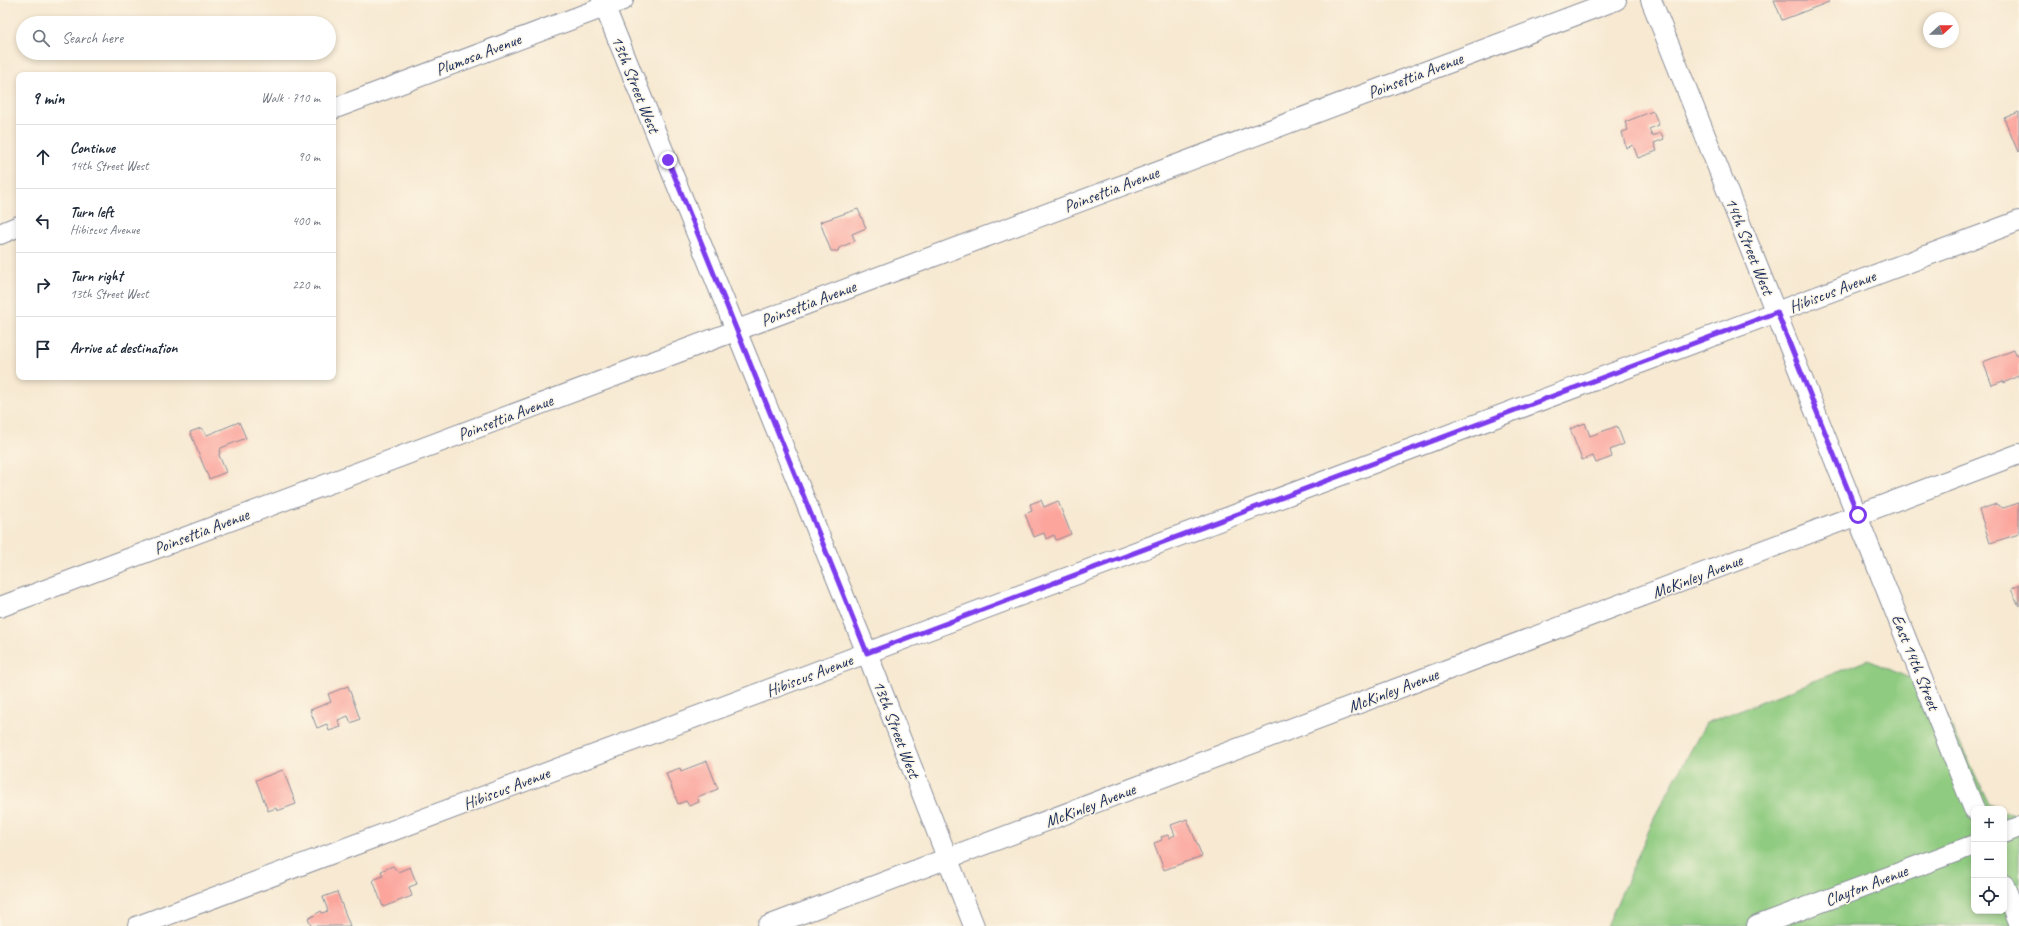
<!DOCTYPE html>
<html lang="en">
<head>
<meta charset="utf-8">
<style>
	body { margin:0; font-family:Caveat,sans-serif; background:#f6f6f7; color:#1f2937 }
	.controls { position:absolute; right:12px; bottom:12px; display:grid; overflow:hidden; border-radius:8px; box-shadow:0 2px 6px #0003 }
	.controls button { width:36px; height:36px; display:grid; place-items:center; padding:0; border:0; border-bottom:1px solid #e0e1e3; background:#fff; color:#1f2937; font:20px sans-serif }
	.compass { position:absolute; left:1923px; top:12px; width:36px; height:36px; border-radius:50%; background:#fff; box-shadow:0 2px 6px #0003; rotate:69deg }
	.stop { position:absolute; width:12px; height:12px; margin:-9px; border:3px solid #7c3aed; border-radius:50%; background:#fff }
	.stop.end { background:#7c3aed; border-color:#fff; box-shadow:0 1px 4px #0008 }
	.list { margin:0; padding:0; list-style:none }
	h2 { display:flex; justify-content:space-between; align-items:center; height:52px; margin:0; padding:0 16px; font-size:17px }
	h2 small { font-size:13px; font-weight:400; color:#747a83 }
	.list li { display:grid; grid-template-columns:26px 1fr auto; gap:12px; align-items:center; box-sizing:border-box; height:64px; padding:0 16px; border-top:1px solid #e0e1e3 }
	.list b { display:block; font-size:15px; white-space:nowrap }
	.list p { margin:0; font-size:13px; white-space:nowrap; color:#747a83 }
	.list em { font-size:13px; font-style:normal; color:#747a83 }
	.icon { flex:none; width:22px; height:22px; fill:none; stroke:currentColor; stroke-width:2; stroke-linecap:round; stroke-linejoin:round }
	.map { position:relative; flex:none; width:2019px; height:926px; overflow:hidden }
	.search { position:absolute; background:#fff; box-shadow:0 2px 6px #0003; left:16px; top:16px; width:320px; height:44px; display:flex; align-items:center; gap:10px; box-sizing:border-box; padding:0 14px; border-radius:22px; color:#747a83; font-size:15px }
	.panel { position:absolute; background:#fff; box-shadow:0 2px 6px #0003; left:16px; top:72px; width:320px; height:308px; border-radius:8px }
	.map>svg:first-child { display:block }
</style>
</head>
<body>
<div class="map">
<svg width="2019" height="926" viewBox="0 0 2019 926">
	<rect width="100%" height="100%" fill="#fcf5e5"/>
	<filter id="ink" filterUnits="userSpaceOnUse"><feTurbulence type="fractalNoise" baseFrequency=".025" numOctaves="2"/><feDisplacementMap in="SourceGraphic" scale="8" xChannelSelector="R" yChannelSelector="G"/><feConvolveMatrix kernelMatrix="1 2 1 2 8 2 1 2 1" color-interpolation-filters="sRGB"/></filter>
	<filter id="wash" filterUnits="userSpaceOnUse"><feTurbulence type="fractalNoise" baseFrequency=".012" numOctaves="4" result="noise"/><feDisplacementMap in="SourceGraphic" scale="16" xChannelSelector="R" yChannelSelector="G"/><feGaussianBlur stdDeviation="0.9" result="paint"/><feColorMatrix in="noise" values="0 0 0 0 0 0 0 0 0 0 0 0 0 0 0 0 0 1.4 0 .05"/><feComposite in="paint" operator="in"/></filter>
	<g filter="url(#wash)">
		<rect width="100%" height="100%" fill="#f7e9d2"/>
		<path fill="#8fcb80" stroke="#557d6f" d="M1868 660 1930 687 1961 745 1989 804 2000 809H1974V911H2004V811L2019 817V926H1607L1657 812 1706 723Z"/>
		<g id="blocks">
			<path fill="#fba59d" d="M1774 0H1828L1829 2 1782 20Z
				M1653 111 1659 125 1649 129 1652 136 1661 133 1664 139 1654 143 1657 151 1638 158 1633 145 1626 148 1622 132 1628 130 1625 122Z
				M2019 112V151L2018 152 2004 118Z
				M858 209 866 228 852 234 855 241 839 248 838 251H831L820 222Z
				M2014 350 2016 355 2019 354V379L2018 376 2004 383 2003 381 1992 385 1983 362Z
				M239 422 246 438 221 448 219 455 226 472 209 479 190 432 201 428 207 435Z
				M1585 423 1590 436 1617 426 1624 444 1610 450 1612 457 1596 463 1593 456 1582 460 1570 429Z
				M1041 500 1044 507 1058 501 1071 534 1056 540 1054 535 1046 539 1044 533 1034 537 1025 514 1032 511 1030 504Z
				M2019 503V534L1990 543 1979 510 1996 504 2003 508Z
				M2019 585V606L2011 589Z
				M348 686 360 719 351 723 348 716 338 720 341 727 329 731 327 724 317 728 310 710 331 702 328 694Z
				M707 761 718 789 697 797 699 802 689 806 686 801 678 804 666 773 680 768 681 771Z
				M283 770 296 804 277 811 276 808 268 811 256 780Z
				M1187 819 1202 856 1164 870 1154 843 1162 840 1161 837 1168 835 1169 838 1175 835 1171 825Z
				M393 866 398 872 410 867 417 884 409 887 412 896 383 907 373 880 383 876 381 871Z
				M337 892 350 926H311L308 919 321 911 322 913 328 911 323 897Z"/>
		</g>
	</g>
	<g filter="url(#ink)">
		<use href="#blocks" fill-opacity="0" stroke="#898c98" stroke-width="1"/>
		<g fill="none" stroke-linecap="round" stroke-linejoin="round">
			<defs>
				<path id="minor" d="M602 0 867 653 974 926
					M1651 0 1974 809
					M333 109 623 0
					M0 234 19 226
					M0 607 1616 0
					M2004 833 2019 827
					M2004 885 2019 923
					M138 926 2019 221
					M768 926 2019 454
					M1757 926 1974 845"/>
			</defs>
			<use href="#minor" stroke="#898c98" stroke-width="22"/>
			<use href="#minor" stroke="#fff" stroke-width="20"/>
		</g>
	</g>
	<g fill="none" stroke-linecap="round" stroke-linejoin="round" filter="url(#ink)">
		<path stroke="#7c3aed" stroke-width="5" d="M668 160 867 653 1777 312 1858 515"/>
	</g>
	<g text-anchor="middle" stroke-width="3" stroke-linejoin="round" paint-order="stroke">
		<g font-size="17" fill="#1b2f5e" stroke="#fcf5e5">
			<text transform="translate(478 54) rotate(-21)" y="6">Plumosa Avenue</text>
			<text transform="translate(1415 75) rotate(-21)" y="6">Poinsettia Avenue</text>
			<text transform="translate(636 84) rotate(68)" y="6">13th Street West</text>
			<text transform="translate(1111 189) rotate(-21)" y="6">Poinsettia Avenue</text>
			<text transform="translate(1750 246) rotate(68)" y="6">14th Street West</text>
			<text transform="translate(1832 291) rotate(-21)" y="6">Hibiscus Avenue</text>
			<text transform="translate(808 303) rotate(-21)" y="6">Poinsettia Avenue</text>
			<text transform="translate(505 417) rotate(-21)" y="6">Poinsettia Avenue</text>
			<text transform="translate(201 531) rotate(-21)" y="6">Poinsettia Avenue</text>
			<text transform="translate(1697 576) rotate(-21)" y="6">McKinley Avenue</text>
			<text transform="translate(1916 662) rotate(68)" y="6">East 14th Street</text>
			<text transform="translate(809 675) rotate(-21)" y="6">Hibiscus Avenue</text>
			<text transform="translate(1393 690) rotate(-21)" y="6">McKinley Avenue</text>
			<text transform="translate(897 729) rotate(69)" y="6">13th Street West</text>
			<text transform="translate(506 788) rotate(-21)" y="6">Hibiscus Avenue</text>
			<text transform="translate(1090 805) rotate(-21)" y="6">McKinley Avenue</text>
			<text transform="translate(1866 885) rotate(-21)" y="6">Clayton Avenue</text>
		</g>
	</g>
</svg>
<div class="controls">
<button>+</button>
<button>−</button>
<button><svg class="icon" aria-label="locate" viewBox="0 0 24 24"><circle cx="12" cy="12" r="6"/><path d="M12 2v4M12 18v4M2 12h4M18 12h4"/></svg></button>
</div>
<svg class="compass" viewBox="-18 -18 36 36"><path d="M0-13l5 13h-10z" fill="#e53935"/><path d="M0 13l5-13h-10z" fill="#747a83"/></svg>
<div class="stop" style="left:1858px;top:515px"></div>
<div class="stop end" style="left:668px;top:160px"></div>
<div class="search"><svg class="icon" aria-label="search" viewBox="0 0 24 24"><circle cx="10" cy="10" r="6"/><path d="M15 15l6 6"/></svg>Search here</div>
<section class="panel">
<h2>9 min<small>Walk · 710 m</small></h2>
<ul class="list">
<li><svg class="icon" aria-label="ahead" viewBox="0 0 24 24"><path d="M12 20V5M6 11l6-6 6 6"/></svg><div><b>Continue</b><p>14th Street West</p></div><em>90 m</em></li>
<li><svg class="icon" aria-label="left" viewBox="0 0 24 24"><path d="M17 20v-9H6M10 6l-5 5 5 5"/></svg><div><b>Turn left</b><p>Hibiscus Avenue</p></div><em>400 m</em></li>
<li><svg class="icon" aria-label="right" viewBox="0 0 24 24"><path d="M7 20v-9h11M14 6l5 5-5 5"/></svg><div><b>Turn right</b><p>13th Street West</p></div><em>220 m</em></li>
<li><svg class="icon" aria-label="arrive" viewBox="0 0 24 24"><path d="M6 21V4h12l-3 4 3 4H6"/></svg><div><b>Arrive at destination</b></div></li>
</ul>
</section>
</div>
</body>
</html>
